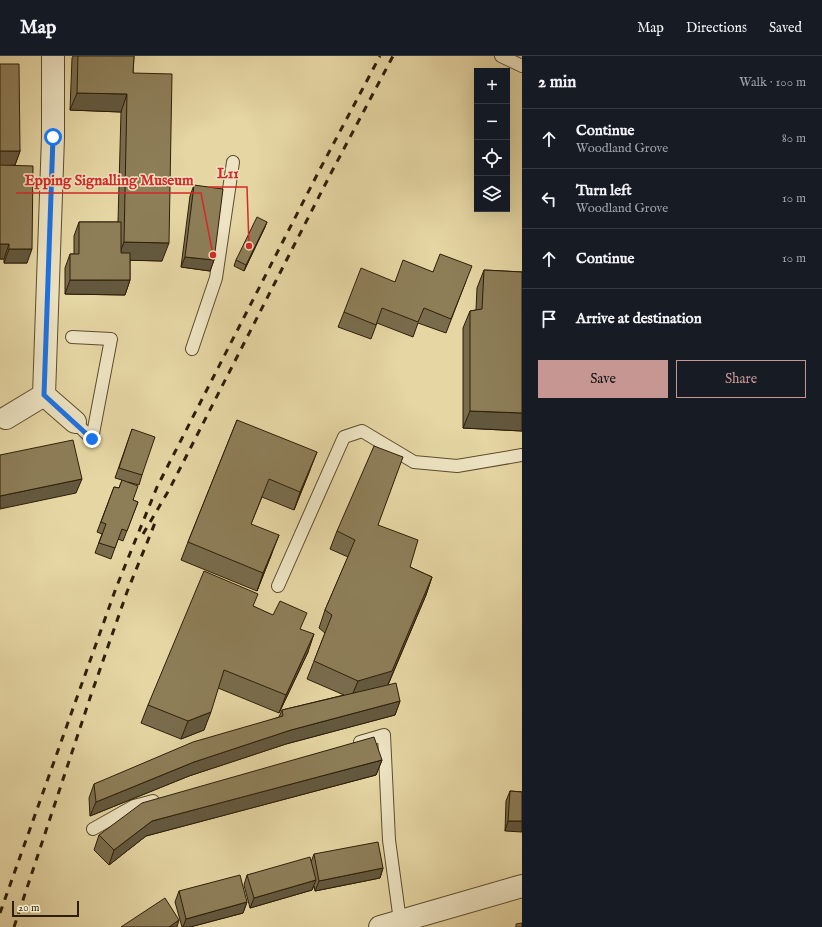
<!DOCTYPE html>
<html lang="en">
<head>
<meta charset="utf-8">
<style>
	body { margin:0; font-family:"IM FELL English",serif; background:#242831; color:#f1f3f6 }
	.controls { position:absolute; right:12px; top:12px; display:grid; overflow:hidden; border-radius:0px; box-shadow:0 4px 16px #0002 }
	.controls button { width:36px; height:36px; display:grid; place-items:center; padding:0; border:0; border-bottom:1px solid #363941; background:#171b24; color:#f1f3f6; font:20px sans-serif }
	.scale { position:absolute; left:12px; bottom:10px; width:67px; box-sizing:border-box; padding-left:4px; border:2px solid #2e1e07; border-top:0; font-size:11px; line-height:14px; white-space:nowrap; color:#2e1e07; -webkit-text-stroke:3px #eee4c3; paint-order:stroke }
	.stop { position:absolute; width:12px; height:12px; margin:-9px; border:3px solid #1a73e8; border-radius:50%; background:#fff }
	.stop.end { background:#1a73e8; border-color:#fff; box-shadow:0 1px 4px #0008 }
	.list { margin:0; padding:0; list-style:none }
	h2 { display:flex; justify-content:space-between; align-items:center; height:52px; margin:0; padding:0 16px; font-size:17px }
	h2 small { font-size:13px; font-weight:400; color:#9ea1a6 }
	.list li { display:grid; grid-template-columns:26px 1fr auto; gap:12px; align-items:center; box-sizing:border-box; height:60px; padding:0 16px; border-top:1px solid #363941 }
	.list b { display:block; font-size:15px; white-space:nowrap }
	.list p { margin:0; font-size:13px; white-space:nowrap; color:#9ea1a6 }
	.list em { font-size:13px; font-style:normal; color:#9ea1a6 }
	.actions { display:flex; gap:8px; padding:12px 16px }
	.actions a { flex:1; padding:9px 0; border:1px solid #c59692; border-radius:0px; text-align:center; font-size:14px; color:#c59692 }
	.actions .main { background:#c59692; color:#111 }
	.icon { flex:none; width:22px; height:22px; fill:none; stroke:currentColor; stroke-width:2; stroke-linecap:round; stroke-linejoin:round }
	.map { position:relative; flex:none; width:522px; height:871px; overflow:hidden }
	header { display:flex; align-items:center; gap:24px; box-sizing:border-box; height:56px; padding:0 20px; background:#171b24; border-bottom:1px solid #363941 }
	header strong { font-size:19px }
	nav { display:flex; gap:22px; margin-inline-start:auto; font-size:14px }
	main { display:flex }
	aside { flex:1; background:#171b24 }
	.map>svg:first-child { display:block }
</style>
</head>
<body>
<header>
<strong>Map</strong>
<nav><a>Map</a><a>Directions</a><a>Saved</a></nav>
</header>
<main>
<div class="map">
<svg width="522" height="871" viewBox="0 0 522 871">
	<rect width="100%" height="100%" fill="#e5d6a3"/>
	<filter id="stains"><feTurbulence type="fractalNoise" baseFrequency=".005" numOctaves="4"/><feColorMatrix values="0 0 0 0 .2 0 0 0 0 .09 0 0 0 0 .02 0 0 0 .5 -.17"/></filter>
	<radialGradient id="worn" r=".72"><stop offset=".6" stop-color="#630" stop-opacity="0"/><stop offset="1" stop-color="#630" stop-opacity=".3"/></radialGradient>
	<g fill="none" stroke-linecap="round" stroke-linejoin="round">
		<defs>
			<path id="service" d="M501 0 522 10
				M72 281 111 283 92 383 75 366
				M192 293 216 222 233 106
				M278 530 344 381 362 375 414 406 457 410 522 399
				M360 686 384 679 389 784 400 865
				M93 773 134 750 153 745"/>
			<path id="minor" d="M44 339 53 81V0
				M44 339 75 366
				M6 362 44 339
				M380 871 522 830"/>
		</defs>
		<use href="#service" stroke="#5c4c2e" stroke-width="14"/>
		<use href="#minor" stroke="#5c4c2e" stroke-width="24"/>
		<use href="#service" stroke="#eee4c3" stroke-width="12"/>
		<use href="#minor" stroke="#eee4c3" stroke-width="22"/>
		<path stroke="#2e1e07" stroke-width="3" stroke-dasharray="7 7" stroke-linecap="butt" d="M143 478 169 434 330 119 393 0
			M0 857 116 532 157 431 319 115 380 0
			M14 871 91 639 127 536 157 462"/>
	</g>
	<path fill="#796c4c" stroke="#2e1e07" d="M73 0H134L133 17 162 205 130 204V224L125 239 65 238V212L70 198H74V180L79 166H118L121 56 70 54 72 2Z
		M0 8 20 95 15 109 27 207H4V203H0Z
		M194 129 214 204 210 215 181 211 190 140Z
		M265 171 244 215 234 210 236 204Z
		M484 214 522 216V375L463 372V272L470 255 476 254 477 232Z
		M433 216 466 225 446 277 418 267 413 281 377 267 371 283 338 271 344 256 395 226Z
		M237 364 310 414 294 454 262 441 251 468 272 497 257 535 181 504 188 486Z
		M132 373 142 419 139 429 128 426 133 444 138 446 123 485 118 483 111 503 95 497 102 478 97 476 114 431 119 432 122 424 115 422Z
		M378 469 410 511 432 521 426 539 388 629 400 645 395 659 286 688 189 720 90 760 89 742 94 728 279 661 282 654 344 639 307 623 325 577 319 572 325 554 348 501 330 493 337 475Z
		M253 550 301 574 308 596 279 657 218 632 204 674 181 683 141 667 148 649Z
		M382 704 376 719 146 780 109 809 94 794 99 779Z
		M510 735 522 736 505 775 506 745Z
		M314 798 383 812 380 822 315 835 314 830 312 834 250 852 244 829 247 819 311 806Z
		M179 835 247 846 243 857 190 871H182L175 846Z"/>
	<path fill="#63583e" stroke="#2e1e07" d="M77 37 127 38 121 56 70 54Z
		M0 95H20L15 109 0 110Z
		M267 166 265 171 244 215 246 209Z
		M124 186 169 187 162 205 117 204Z
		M0 188H9L4 203H0Z
		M9 193H32L27 207H4Z
		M185 201 214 204 210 215 181 211Z
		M70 224H130L125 239 65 238Z
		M470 355 522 357V375L463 372Z
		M317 396 310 414 294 454 300 436Z
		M82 423 76 437 0 453V440Z
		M279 479 272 497 257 535 263 517Z
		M432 521 426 539 386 633 351 642 358 625Z
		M314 578 308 596 279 657 286 639Z
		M400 645 395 659 286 688 189 720 90 760 96 746 194 706 291 674Z
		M211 656 204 674 181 683 188 665Z
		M382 704 376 719 146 780 109 809 114 794 152 765Z
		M508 765H522V776L505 775Z
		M383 812 380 822 315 835 319 825Z
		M316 824 312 834 250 852 254 842Z
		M247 846 243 857 190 871H183L186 863Z
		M179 864 177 871H169Z"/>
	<path fill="#8d7e58" stroke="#2e1e07" d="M78 0H134L133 17 172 18 169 187 124 186 127 38 77 37Z
		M0 8H19L20 95H0Z
		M0 109 33 110 32 193H9V188H0Z
		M194 129 223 133 214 204 185 201Z
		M257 161 267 166 246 209 236 204Z
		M79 166H121V197H130V224H70V198H79Z
		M440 198 472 210 451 263 424 252 418 266 382 252 376 269 344 256 361 212 395 226 403 204 433 216Z
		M484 214 522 216V357L470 355V255L482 253Z
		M237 364 317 396 300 436 269 423 251 468 279 479 263 517 188 486Z
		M132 373 155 381 142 419 119 412Z
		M73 384 82 423 0 440V399Z
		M374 390 403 401 378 469 418 484 410 511 432 521 392 615 358 625 314 605 332 559 325 554 355 484 337 475Z
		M122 424 138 430 133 444 138 446 127 475 122 473 115 492 99 487 106 468 101 466 114 431 119 432Z
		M204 515 258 538 253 550 273 559 280 545 307 557 300 573 314 578 286 639 224 614 211 656 188 665 148 649Z
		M396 627 400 645 291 674 194 706 96 746 94 728 193 686 283 660 282 654Z
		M374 681 382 704 152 765 114 794 99 779 142 747Z
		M510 735 522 736V765H508Z
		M378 786 383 812 319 825 314 798Z
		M310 801 316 824 254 842 247 819Z
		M240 819 247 846 186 863 179 835Z
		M165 842 179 864 169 871H121Z
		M522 867V871H516V868Z"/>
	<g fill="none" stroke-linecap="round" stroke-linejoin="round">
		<path stroke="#1a73e8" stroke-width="5" d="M53 81 44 339 92 383"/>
	</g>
	<path fill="none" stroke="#d62828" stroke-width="1.5" d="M249 190L247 131H209M213 199L201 137H16"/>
	<g fill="#d62828" stroke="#eee4c3" stroke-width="1.5">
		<circle cx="249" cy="190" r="4"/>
		<circle cx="213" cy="199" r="4"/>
	</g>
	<g font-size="15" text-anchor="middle" font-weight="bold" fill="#d62828" stroke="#eee4c3" stroke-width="3" stroke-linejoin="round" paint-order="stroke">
		<text x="228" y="122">L11</text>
		<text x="109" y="129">Epping Signalling Museum</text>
	</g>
	<rect width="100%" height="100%" filter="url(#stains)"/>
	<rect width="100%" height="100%" fill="url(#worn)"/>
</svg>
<div class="controls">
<button>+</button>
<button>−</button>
<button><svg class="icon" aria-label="locate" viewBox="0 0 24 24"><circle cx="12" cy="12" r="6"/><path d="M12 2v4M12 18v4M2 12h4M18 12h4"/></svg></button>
<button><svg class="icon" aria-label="layers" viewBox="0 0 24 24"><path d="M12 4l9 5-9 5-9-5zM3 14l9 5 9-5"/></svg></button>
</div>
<div class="scale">20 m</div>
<div class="stop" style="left:53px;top:81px"></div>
<div class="stop end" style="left:92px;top:383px"></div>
</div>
<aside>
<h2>2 min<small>Walk · 100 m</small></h2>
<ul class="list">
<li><svg class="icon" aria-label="ahead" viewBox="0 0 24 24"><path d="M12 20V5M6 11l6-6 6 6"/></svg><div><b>Continue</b><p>Woodland Grove</p></div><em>80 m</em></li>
<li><svg class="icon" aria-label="left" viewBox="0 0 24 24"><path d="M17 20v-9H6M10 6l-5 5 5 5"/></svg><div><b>Turn left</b><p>Woodland Grove</p></div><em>10 m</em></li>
<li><svg class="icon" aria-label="ahead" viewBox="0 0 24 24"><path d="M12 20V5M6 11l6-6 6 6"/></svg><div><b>Continue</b></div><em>10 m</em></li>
<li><svg class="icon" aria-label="arrive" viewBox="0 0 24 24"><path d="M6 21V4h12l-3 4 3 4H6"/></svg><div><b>Arrive at destination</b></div></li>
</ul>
<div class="actions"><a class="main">Save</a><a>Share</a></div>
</aside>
</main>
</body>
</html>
